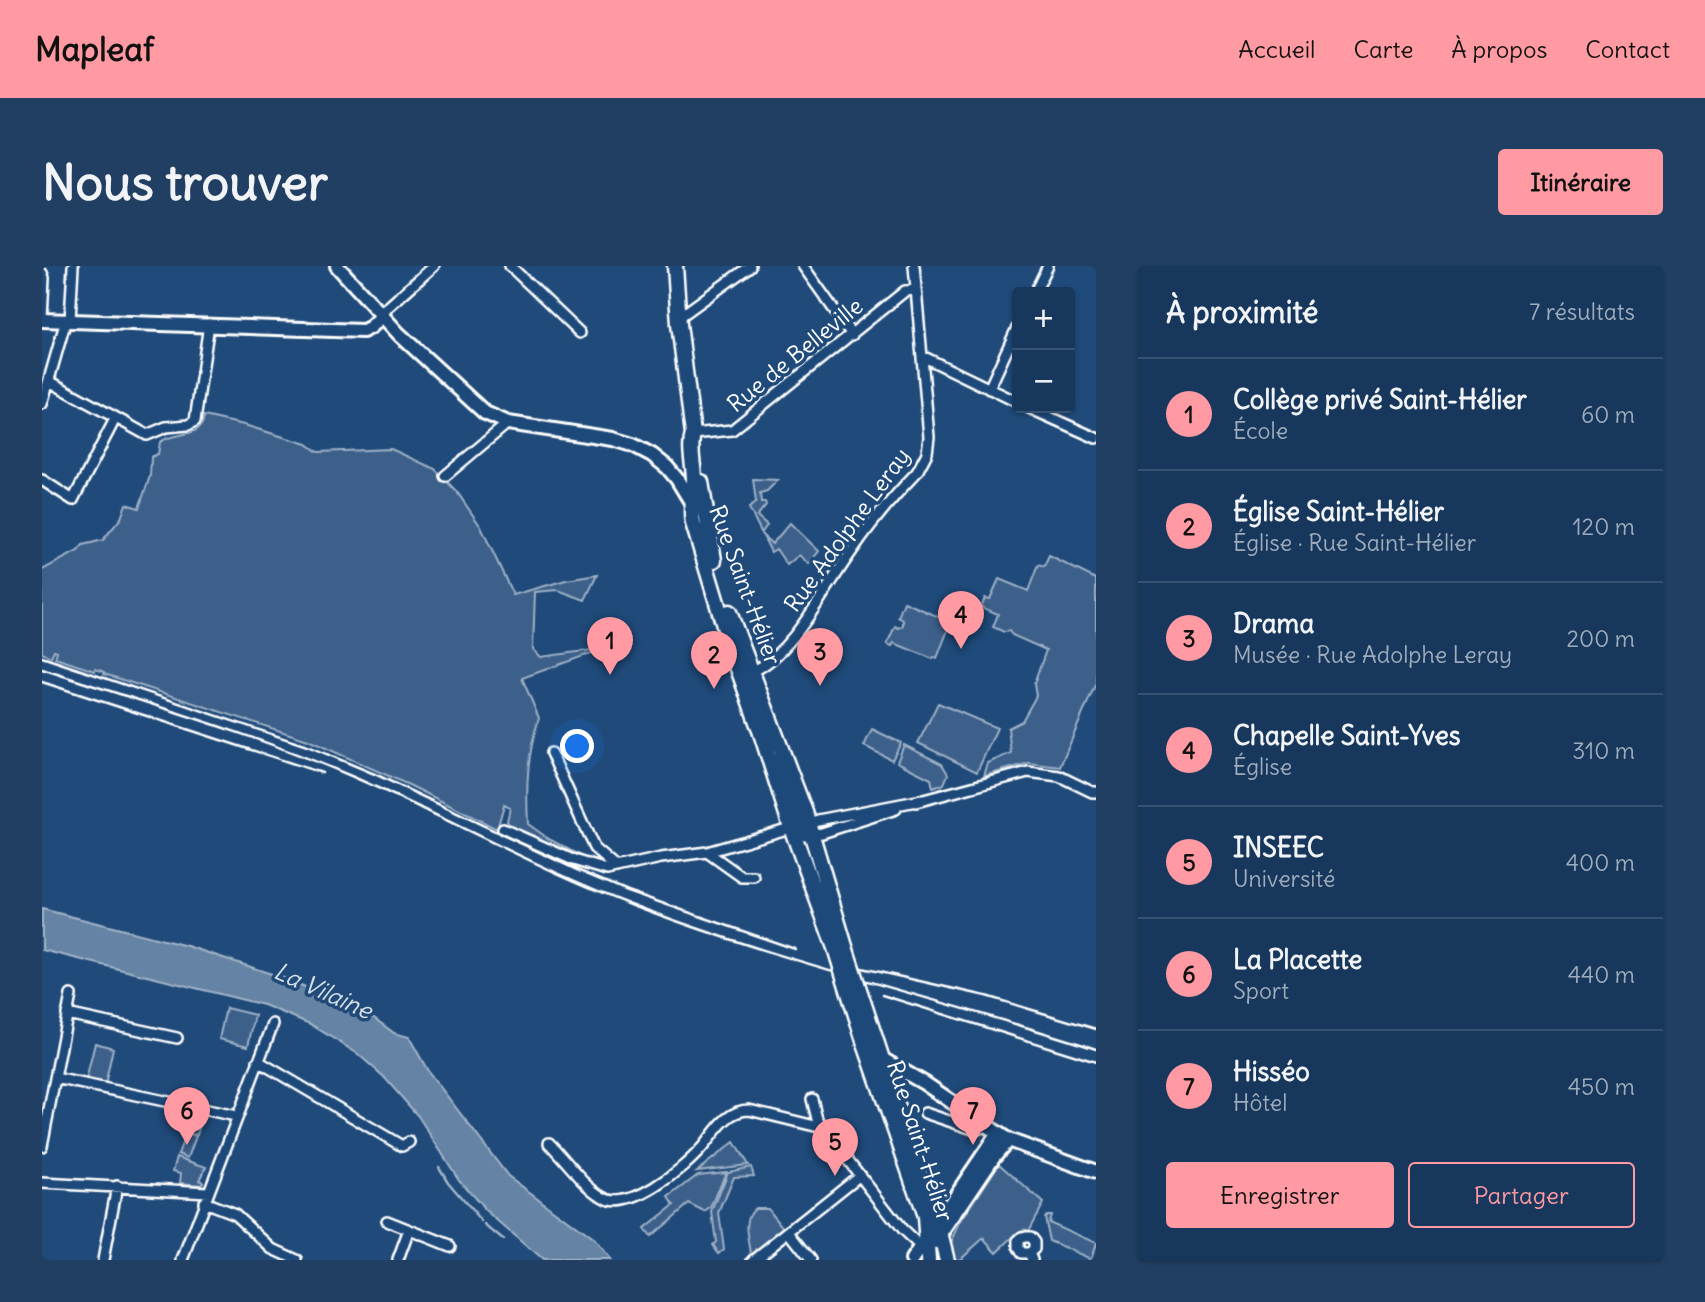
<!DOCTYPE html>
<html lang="fr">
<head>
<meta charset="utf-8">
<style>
	body { margin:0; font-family:Delius,sans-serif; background:#203f62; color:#f1f3f6 }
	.controls { position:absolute; right:21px; top:21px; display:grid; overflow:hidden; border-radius:7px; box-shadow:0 2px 5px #0004 }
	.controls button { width:63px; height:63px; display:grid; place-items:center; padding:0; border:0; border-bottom:2px solid #365272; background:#17385c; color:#f1f3f6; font:35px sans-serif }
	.you { position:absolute; left:536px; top:481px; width:24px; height:24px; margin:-18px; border:5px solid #fff; border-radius:50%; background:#1a73e8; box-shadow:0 0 0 10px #1a73e833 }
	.badge { display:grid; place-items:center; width:46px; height:46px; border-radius:50%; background:#ff9aa2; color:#111; font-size:23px; font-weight:700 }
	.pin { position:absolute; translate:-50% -58px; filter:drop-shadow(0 2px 4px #0008) }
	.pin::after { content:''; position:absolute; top:37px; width:24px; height:21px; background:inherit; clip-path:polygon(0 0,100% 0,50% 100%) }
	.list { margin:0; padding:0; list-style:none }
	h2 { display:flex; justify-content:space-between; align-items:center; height:91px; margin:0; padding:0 28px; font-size:30px }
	h2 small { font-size:23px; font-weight:400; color:#9eacbb }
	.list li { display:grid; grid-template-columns:46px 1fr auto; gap:21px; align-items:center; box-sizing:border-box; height:112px; padding:0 28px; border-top:2px solid #365272 }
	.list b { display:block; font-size:26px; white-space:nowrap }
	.list p { margin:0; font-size:23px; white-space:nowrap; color:#9eacbb }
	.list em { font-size:23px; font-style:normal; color:#9eacbb }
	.actions { display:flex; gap:14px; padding:21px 28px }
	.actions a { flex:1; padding:16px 0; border:2px solid #ff9aa2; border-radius:7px; text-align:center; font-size:24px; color:#ff9aa2 }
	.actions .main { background:#ff9aa2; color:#111 }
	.map { position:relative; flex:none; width:1054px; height:994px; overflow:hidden; border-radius:7px }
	header { display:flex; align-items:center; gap:42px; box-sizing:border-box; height:98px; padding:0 35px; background:#ff9aa2; color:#111 }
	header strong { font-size:33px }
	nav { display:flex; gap:38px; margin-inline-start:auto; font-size:24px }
	.intro { display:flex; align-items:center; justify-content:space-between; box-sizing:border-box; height:168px; padding:0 42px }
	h1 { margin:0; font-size:49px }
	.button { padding:18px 32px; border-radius:7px; background:#ff9aa2; color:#111; font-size:24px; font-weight:700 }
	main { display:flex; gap:42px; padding:0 42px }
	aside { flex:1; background:#17385c; border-radius:7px; box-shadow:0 2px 5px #0004 }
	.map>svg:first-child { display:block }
</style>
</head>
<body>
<header>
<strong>Mapleaf</strong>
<nav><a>Accueil</a><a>Carte</a><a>À propos</a><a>Contact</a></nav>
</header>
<div class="intro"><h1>Nous trouver</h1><a class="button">Itinéraire</a></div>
<main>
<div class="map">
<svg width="1054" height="994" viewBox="0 0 1054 994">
	<rect width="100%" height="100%" fill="#1f4a7a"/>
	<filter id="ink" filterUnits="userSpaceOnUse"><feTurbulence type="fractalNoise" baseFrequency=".0143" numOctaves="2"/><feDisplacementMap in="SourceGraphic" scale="14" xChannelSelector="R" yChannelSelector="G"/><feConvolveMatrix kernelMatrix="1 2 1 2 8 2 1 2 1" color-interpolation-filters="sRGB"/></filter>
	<g filter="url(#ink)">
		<path fill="#3c618b" stroke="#9eb0c5" stroke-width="2" d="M162 150 202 159 265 178 276 186 349 183 393 203 415 226 439 261 471 329 524 314 555 309 543 334 516 324 493 326 491 383 499 391 549 384 550 387 480 412 497 452C485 489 484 520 486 558L507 573 544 593 506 579 469 561 465 555 468 542 462 539 455 563 369 520 266 474 62 408V406L54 403 53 405 13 392 15 385 12 384 9 391 0 387V304L36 285 41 279 61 274 79 252 84 238 97 242 108 210 109 191 116 188 118 176C132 165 160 174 162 150Z
			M711 213 736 214 725 225 718 227 719 236H723L724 239 715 250 725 259 719 268 730 278 748 257 777 285 767 298 757 289 745 299 734 283 729 286 707 242 714 236Z
			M1007 290 1054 313V417L1018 501 987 497 942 510 946 497 969 487 966 462 980 455 994 430 992 418 1004 384 970 369 967 365 962 366 951 361 956 348 939 341 943 332 948 333 957 313 986 325 996 299 1002 301Z
			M862 336 909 356 895 392 892 391 891 393 852 377 850 380 845 378 853 360 857 362 861 359V354L856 351Z
			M896 437 955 462 935 506 876 477Z
			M830 463 859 477 850 494 822 480Z
			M862 479 900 498 906 508 902 518 891 522 889 513 855 496Z
			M184 742 213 749 206 780 177 773Z
			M53 777 71 782 63 819 44 814Z
			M143 844 161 849 155 869 148 868 154 870 146 892 136 888 144 867 138 865Z
			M692 876 706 899 655 905Z
			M135 891 164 901 157 914 161 916 159 919 138 917 139 907 131 905Z
			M957 898 1001 937 986 965 982 963 976 966 955 986 942 972 919 992 912 994 908 979 918 957Z
			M709 901 712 910 692 911 677 947 682 983 677 987 671 979 674 976 670 946 686 906Z
			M684 906 669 942 663 946 647 938 608 971 602 963 632 939 627 931 656 909Z
			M713 942H726L743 963 709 988C707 972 700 953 713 942Z
			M1004 949H1008L1006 956 1054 977 1049 993 1007 975 1002 951Z"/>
		<path fill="#6583a4" stroke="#a3b5c8" stroke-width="2" d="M0 643 145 680 245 713 328 749 352 767 367 771 386 805 466 910 552 974 568 994H500L444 945 417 914 376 850 342 811 316 788 268 758 222 739 0 684Z"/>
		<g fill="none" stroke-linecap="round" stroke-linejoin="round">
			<path stroke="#a3b5c8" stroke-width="2.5" d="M397 901 406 916 440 956
				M443 959 461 974"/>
			<defs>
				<path id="street" d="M468 0 538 67
					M761 0 810 69
					M0 7 2 12 0 53
					M993 26 1006 0
					M339 51 346 41 392 0
					M636 52 708 0
					M28 54 31 0
					M880 90 975 136
					M7 115 105 169 124 161 146 159 153 155 167 58
					M947 123 975 62
					M0 138 24 54
					M987 142 1054 172
					M651 168 690 164 863 25 874 24
					M403 210 466 157
					M0 214 31 234 73 153
					M707 407C750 390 783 322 810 285 829 257 852 230 875 206L885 187 887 171 872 0
					M509 487 552 582 575 602
					M734 492 763 569 780 567 854 543
					M874 536 986 506 1017 510 1050 526H1054
					M461 563 531 594 565 604 619 592 665 586 776 554 880 534
					M665 586 700 611H712
					M25 748 135 772
					M216 795 360 880 367 876
					M13 812 194 850
					M770 833 775 853 781 862 860 964 879 982
					M883 847 934 864 945 859
					M507 877C524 894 540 918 561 931 588 948 641 903 658 884 672 869 683 844 707 844L781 862
					M0 880 29 729
					M0 917 166 926
					M162 936 193 948 231 983 255 994
					M345 955 408 980
					M747 966 769 994
					M987 987 992 983V976L988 971H980L976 975V982L979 987H987L990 994
					M61 994 75 920
					M141 994 231 758
					M356 994 367 964
					M711 994 818 909"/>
				<path id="secondary" d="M295 0 357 68 443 147 466 157 571 173 591 179 610 189 625 201 635 213 649 236
					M0 54 321 65 329 61 339 51
					M840 793 882 817 966 874 1054 906
					M894 976 952 890 966 874
					M870 994 956 867"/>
				<path id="primary" d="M633 0 637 58 651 168C646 184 653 202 652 218 652 234 648 241 651 257L689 383 720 470 749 561 793 682
					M659 216 672 294
					M687 346 763 546 804 684
					M823 778 883 951 886 994
					M835 778 881 918 893 947 905 994"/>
			</defs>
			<use href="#street" stroke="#fff" stroke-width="14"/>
			<use href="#secondary" stroke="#fff" stroke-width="18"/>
			<use href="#primary" stroke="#fff" stroke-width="19"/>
			<use href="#street" stroke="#1f4a7a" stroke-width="9"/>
			<use href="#secondary" stroke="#1f4a7a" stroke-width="12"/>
			<use href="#primary" stroke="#1f4a7a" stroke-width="14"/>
			<path stroke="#fff" stroke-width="2.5" d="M0 391 268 481 335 509 535 604 585 625 753 683
				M0 403C103 437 209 467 309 510 404 551 494 602 591 639 742 697 900 733 1054 783
				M0 416 280 507
				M793 696 944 730 1054 763
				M840 729 1054 796"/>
			<defs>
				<path id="primary-bridge" d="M793 682 823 778
					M804 684 835 778"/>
			</defs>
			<use href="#primary-bridge" stroke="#fff" stroke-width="19" stroke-linecap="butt"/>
			<use href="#primary-bridge" stroke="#1f4a7a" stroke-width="14"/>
		</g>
	</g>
	<g text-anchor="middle" stroke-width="7" stroke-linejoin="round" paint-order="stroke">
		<g font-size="23" fill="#fff" stroke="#1f4a7a">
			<text transform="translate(753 89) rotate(-39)" y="8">Rue de Belleville</text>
			<text transform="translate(805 264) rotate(-54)" y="8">Rue Adolphe Leray</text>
			<text transform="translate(703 319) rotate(70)" y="8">Rue Saint-Hélier</text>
			<text transform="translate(878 875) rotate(72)" y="8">Rue Saint-Hélier</text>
		</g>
		<g font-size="24" font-style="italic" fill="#d8e0e8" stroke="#1f4a7a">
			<text transform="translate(281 725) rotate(24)" y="8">La Vilaine</text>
		</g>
	</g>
</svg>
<div class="controls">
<button>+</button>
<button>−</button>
</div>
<div class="you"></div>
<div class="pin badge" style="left:568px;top:409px">1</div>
<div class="pin badge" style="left:672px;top:423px">2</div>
<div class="pin badge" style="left:778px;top:420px">3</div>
<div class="pin badge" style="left:919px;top:383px">4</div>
<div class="pin badge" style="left:793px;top:910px">5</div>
<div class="pin badge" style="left:145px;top:879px">6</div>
<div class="pin badge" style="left:931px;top:879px">7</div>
</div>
<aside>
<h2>À proximité<small>7 résultats</small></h2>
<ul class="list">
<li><span class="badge">1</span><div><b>Collège privé Saint-Hélier</b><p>École</p></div><em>60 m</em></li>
<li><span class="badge">2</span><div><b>Église Saint-Hélier</b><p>Église · Rue Saint-Hélier</p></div><em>120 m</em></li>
<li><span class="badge">3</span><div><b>Drama</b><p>Musée · Rue Adolphe Leray</p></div><em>200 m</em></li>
<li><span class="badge">4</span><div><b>Chapelle Saint-Yves</b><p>Église</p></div><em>310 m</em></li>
<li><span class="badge">5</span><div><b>INSEEC</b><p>Université</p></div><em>400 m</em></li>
<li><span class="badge">6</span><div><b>La Placette</b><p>Sport</p></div><em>440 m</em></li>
<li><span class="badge">7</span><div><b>Hisséo</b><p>Hôtel</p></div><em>450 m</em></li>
</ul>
<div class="actions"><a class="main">Enregistrer</a><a>Partager</a></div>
</aside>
</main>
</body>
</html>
